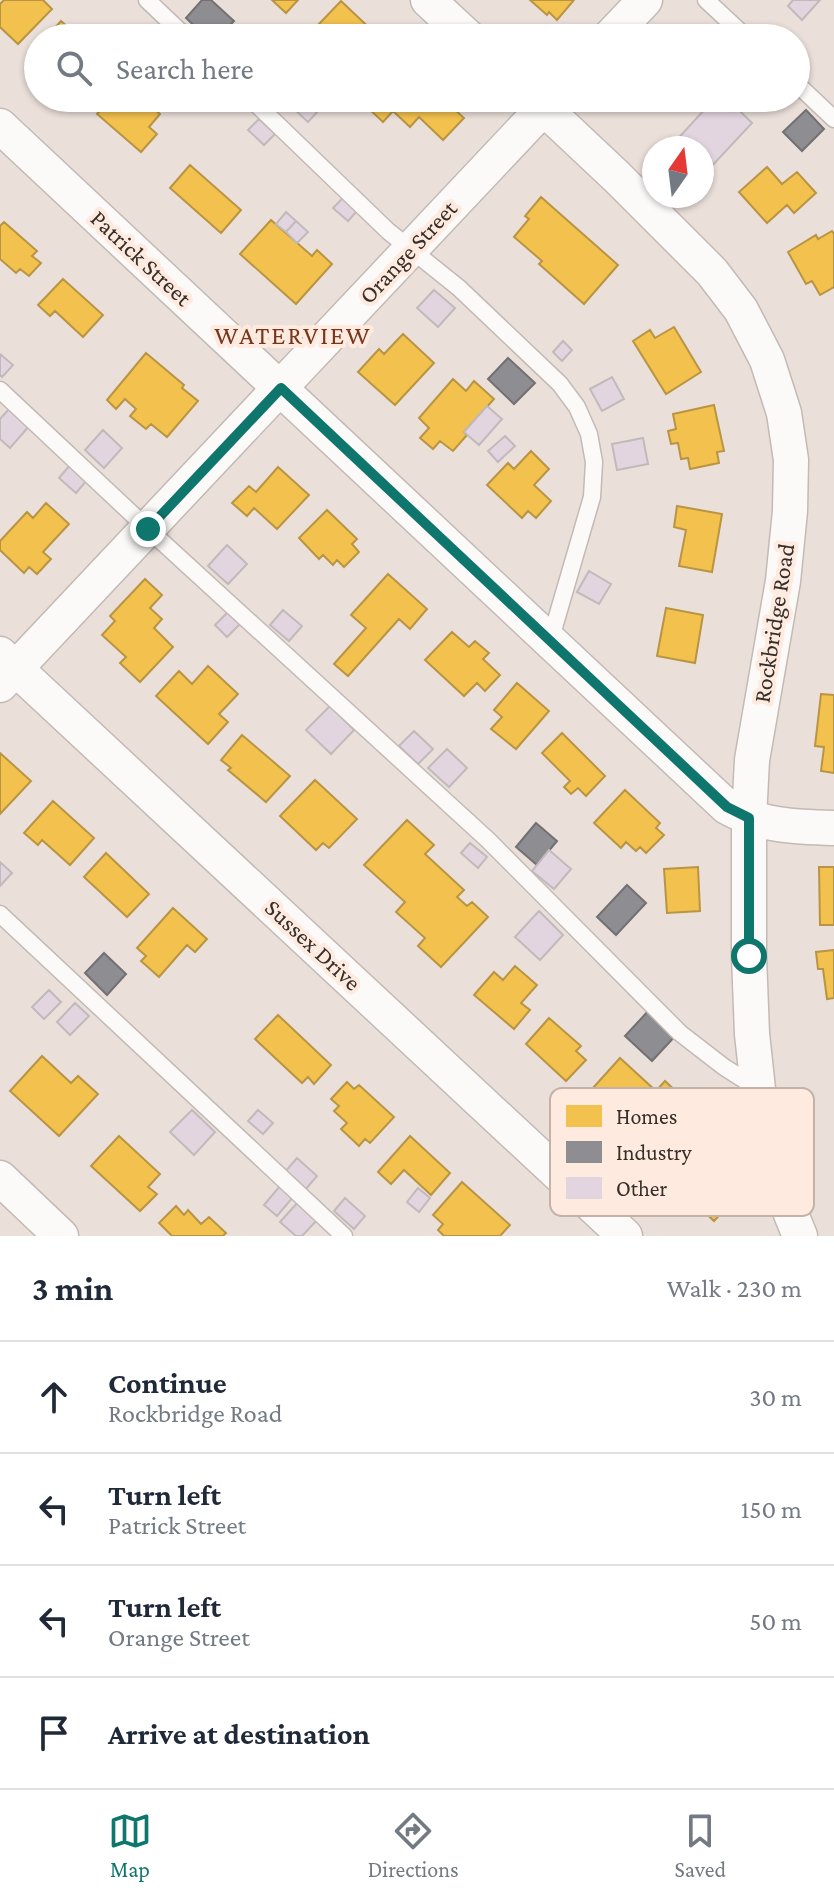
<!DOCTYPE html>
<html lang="en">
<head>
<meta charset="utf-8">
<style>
	body { margin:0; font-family:"Crimson Pro",serif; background:#f2f2f3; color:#1f2937 }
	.compass { position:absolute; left:642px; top:136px; width:72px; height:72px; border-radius:50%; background:#fff; box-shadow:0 2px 6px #0004; rotate:14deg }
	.stop { position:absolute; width:24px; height:24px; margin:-18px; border:6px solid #0f766e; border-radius:50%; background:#fff }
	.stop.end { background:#0f766e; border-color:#fff; box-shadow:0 2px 8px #0008 }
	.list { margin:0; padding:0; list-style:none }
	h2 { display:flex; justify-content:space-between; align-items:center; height:104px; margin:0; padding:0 32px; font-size:34px }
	h2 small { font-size:26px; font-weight:400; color:#747a83 }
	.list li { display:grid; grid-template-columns:52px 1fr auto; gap:24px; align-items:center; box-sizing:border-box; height:112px; padding:0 32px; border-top:2px solid #e0e1e3 }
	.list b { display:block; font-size:30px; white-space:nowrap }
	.list p { margin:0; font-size:26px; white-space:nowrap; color:#747a83 }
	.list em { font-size:26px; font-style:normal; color:#747a83 }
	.icon { flex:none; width:44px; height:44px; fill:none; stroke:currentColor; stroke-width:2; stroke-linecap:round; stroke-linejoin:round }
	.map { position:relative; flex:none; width:834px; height:1236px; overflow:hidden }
	.search { position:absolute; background:#fff; box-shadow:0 2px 6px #0004; left:24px; right:24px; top:24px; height:88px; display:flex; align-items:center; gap:20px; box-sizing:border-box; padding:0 28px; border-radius:44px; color:#747a83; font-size:30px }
	.sheet { height:552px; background:#fff }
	nav { display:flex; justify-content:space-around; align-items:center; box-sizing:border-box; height:112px; border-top:2px solid #e0e1e3; background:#fff; font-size:22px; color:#747a83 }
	nav a { display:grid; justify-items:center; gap:4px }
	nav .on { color:#0f766e }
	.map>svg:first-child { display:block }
</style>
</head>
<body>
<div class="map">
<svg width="834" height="1236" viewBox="0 0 834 1236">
	<rect width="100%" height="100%" fill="#eadfd9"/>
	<path fill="#f2c14e" stroke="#b99543" stroke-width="2" d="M4 0H43L52 9 18 44 0 27V4Z
		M272 0H298L286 13Z
		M530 0H574L557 20 549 12 547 15Z
		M341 1 380 38H334L319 24Z
		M61 21 77 35 74 38H46Z
		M111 98H141L160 114 149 127 157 134 141 152 97 114Z
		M372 98H442L464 118 443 140 419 117 410 127 393 111 383 122 365 105Z
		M190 165 241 210 221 233 170 188Z
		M767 167 782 184 797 172 816 193 794 213 787 205 767 223 739 192Z
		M541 197 618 265 584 304 539 264 542 261 514 237 529 219 525 216Z
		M271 220 312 256 317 250 332 264 296 304 240 254Z
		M4 222 37 251 32 256 41 263 29 276 20 269 16 273 0 259V226Z
		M832 231 834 234V287L820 295 812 281 806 284 788 252 816 235 818 239Z
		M63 279 103 315 83 337 55 311 50 316 38 305Z
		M674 327 701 372 666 394 633 341 650 330 655 338Z
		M403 334 434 363 395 405 358 372 379 349 384 354Z
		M146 353 184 385 182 388 198 401 167 437 151 424 146 429 130 416 136 409 125 399 116 409 107 400Z
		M453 379 466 391 474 381 494 399 464 432 467 435 453 451 440 441 433 449 420 438 429 428 419 418Z
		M714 405 724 451 717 452 719 463 690 469 688 458 681 459 678 443 671 444 668 431 676 429 673 414Z
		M531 451 549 469 534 485 551 501 536 518 528 511 522 518 487 485 508 463 514 469Z
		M278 467 309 495 277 529 254 508 247 516 232 503 249 486 256 492Z
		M46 503 69 524 43 552 51 559 37 574 29 567 24 573 0 550V541L27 512 33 518Z
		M677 506 722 514 712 572 679 566 686 530 674 527Z
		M327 510 357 539 352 544 359 552 344 567 337 560 333 565 323 555 319 559 299 538Z
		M388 574 427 609 410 629 399 619 348 676 334 664 366 628 351 615Z
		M145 579 162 595 150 608 162 619 154 628 173 647 140 682 120 663 126 657 102 635 115 621 110 616Z
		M666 608 703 615 695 663 657 656Z
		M452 632 469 647 475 641 489 653 483 659 500 675 485 691 477 683 464 696 425 660Z
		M208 666 238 694 219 714 228 722 208 744 156 696 179 671 192 684Z
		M517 683 549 711 516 749 491 729 502 717 494 710Z
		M821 694 834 695V773L821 771 824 747 815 746Z
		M562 733 605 776 586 796 578 788 571 794 564 787 570 781 542 753Z
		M242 735 290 776 266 802 228 770 231 768 221 760Z
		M0 753 31 781 0 814Z
		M315 780 357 819 329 848 323 843 316 850 280 816Z
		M625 790 660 823 656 828 664 835 646 853 640 847 636 851 626 842 621 848 594 823Z
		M53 801 94 838 70 865 42 840 38 845 24 833Z
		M407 820 434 845 425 854 464 890 457 897 467 906 472 902 488 917 441 967 418 946 425 938 396 912 405 902 364 865Z
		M106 853 149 894 127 917 84 877Z
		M698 867 700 911 667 913 664 869Z
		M819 867H834V925H820Z
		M173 908 207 939 195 952 187 945 159 977 141 961 146 956 137 948Z
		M834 950V998L827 999 823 969H818L816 952Z
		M515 966 537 985 521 1003 530 1010 514 1029 474 995 494 972 503 980Z
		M278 1015 331 1065 314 1084 308 1077 302 1083 255 1039Z
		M549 1018 581 1046 576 1051 586 1060 566 1081 526 1044Z
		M42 1056 71 1083 78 1076 98 1094 59 1136 10 1091Z
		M620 1058 656 1091 665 1081 680 1095 634 1147 620 1134 613 1142 598 1129 606 1119 583 1099Z
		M347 1082 354 1089 359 1085 394 1117 370 1143 365 1139 359 1146 341 1129 347 1123 334 1111 339 1106 331 1099Z
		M688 1135 703 1149 696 1156 738 1195 714 1221 670 1180 676 1174 663 1162Z
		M119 1136 160 1174 148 1187 157 1194 140 1211 91 1166Z
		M410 1136 450 1173 431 1195 404 1170 391 1184 378 1172Z
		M462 1182 510 1225 500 1236H444L438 1230 443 1224 433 1215Z
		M176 1206 184 1215 188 1210 201 1224 209 1217 226 1233 223 1236H172L159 1223Z"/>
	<path fill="#8d8d92" stroke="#737072" stroke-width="2" d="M202 0H211L234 21 218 38H207L186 18Z
		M806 110 824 129 802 151 783 132Z
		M508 358 535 383 514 404 488 379Z
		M536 823 557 841 537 865 516 847Z
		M627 885 646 903 616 935 597 917Z
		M104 953 126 974 107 995 85 973Z
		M651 1008 678 1033 652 1061 625 1036Z"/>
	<path fill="#e3d5e0" stroke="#c1baba" stroke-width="2" d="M793 0H820L802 20 788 6Z
		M145 28 157 38H136Z
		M656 28 668 38H647Z
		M295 98H325L328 100 308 122 289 104Z
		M648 98H675L664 111Z
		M715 98H718L732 111 736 107 752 123 709 169H711L707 173 702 169V148H677L673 144Z
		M259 119 275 134 264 145 248 130Z
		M343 198 357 211 348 221 333 208Z
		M286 212 296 221 286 232 276 224Z
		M296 221 308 232 297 243 286 232Z
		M434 290 455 308 438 327 417 308Z
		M563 341 572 350 562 361 553 352Z
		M0 354 13 365 2 377 0 375Z
		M612 377 624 399 602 411 590 389Z
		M487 406 502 419 479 445 464 432Z
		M10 408 30 425 10 448 0 439V419Z
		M103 430 122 448 104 468 85 450Z
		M505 436 515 446 498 462 488 451Z
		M643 438 648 464 617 470 612 444Z
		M70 465 87 480 76 493 59 478Z
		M227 545 247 564 228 584 208 566Z
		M589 571 611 584 599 604 577 592Z
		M283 610 302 626 289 641 270 625Z
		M228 612 240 624 227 637 215 625Z
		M330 706 354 730 331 754 306 730Z
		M414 731 433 749 418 764 399 746Z
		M447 749 467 768 449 787 428 768Z
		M470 843 487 857 478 868 461 853Z
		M549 850 571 869 554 889 532 871Z
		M0 862 12 873 0 886Z
		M539 911 563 935 540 960 515 937Z
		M49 990 61 1002 44 1019 32 1007Z
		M75 1003 89 1016 70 1035 57 1022Z
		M192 1110 215 1132 194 1155 170 1132Z
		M258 1110 273 1123 263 1134 248 1121Z
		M297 1158 317 1176 305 1190 285 1172Z
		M280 1186 293 1197 277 1216 264 1205Z
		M418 1188 430 1198 419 1212 407 1202Z
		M345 1198 365 1216 354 1229 334 1211Z
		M299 1201 318 1219 302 1236H296L280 1222Z"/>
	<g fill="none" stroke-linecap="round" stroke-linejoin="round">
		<defs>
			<path id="service" d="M147 0 187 38
				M706 0 747 38
				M796 83 834 119
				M250 98 388 231 459 288 560 384 577 407 589 434 594 462 592 497 550 641
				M0 390 148 529 488 840 680 1033 724 1067 757 1088
				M0 914 344 1236"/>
			<path id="minor" d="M428 0 469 38
				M609 38 645 0
				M533 98 617 177 712 272 741 310 767 360 784 413 791 460 790 511 783 581 752 760 749 818V956L752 1034 758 1089 772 1153 791 1214 800 1236
				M0 126 727 807C760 826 797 827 834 828
				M0 654 625 1236
				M0 685 553 98
				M0 1178 61 1236"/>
		</defs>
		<use href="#service" stroke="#c3bab5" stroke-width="19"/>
		<use href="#minor" stroke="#c3bab5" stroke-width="37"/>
		<use href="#service" stroke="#fcfaf9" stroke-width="16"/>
		<use href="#minor" stroke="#fcfaf9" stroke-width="34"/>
	</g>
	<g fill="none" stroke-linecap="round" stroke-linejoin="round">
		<path stroke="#0f766e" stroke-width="10" d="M148 529 281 388 727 807 749 818V956"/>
	</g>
	<g text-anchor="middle" stroke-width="8" stroke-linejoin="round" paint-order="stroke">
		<g font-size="24" fill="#352e29" stroke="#feeadf">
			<text transform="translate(408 252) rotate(-47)" y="8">Orange Street</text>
			<text transform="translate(141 258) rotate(43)" y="8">Patrick Street</text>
			<text transform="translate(774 623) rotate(-81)" y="8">Rockbridge Road</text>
			<text transform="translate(313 945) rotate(43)" y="8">Sussex Drive</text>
		</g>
		<g font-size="26" letter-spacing="2" fill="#78371c" stroke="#feeadf">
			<text x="293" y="344">WATERVIEW</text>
		</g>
	</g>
	<rect x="550" y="1088" width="264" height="128" rx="12" fill="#feeadf" stroke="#c2b2a8" stroke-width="2"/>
	<rect x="566" y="1105" width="36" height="22" fill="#f2c14e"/>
	<rect x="566" y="1141" width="36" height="22" fill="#8d8d92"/>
	<rect x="566" y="1177" width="36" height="22" fill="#e3d5e0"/>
	<g font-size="22" fill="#352e29">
		<text x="616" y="1124">Homes</text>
		<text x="616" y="1160">Industry</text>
		<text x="616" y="1196">Other</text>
	</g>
</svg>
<svg class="compass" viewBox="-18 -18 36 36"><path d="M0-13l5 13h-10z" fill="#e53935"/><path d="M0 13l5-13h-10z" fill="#747a83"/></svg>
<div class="stop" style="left:749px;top:956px"></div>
<div class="stop end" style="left:148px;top:529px"></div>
<div class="search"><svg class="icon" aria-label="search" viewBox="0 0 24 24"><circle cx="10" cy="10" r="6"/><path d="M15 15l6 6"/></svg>Search here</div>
</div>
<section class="sheet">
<h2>3 min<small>Walk · 230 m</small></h2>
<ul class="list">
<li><svg class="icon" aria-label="ahead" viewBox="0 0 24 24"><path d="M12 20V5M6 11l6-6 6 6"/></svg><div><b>Continue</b><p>Rockbridge Road</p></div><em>30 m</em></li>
<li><svg class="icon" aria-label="left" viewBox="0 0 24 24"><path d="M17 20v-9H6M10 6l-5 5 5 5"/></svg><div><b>Turn left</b><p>Patrick Street</p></div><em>150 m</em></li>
<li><svg class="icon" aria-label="left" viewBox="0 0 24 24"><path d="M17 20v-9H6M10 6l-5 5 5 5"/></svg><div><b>Turn left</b><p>Orange Street</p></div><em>50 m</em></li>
<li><svg class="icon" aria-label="arrive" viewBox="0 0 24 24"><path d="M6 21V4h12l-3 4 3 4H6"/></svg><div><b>Arrive at destination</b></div></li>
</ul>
</section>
<nav>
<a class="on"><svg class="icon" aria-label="map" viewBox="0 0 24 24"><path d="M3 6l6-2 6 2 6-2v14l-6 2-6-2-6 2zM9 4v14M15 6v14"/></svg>Map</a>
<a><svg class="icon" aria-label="directions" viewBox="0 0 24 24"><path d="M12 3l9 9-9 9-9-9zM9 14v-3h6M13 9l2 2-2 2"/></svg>Directions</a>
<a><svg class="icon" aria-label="saved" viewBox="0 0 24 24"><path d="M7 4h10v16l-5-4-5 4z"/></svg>Saved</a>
</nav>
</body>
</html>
